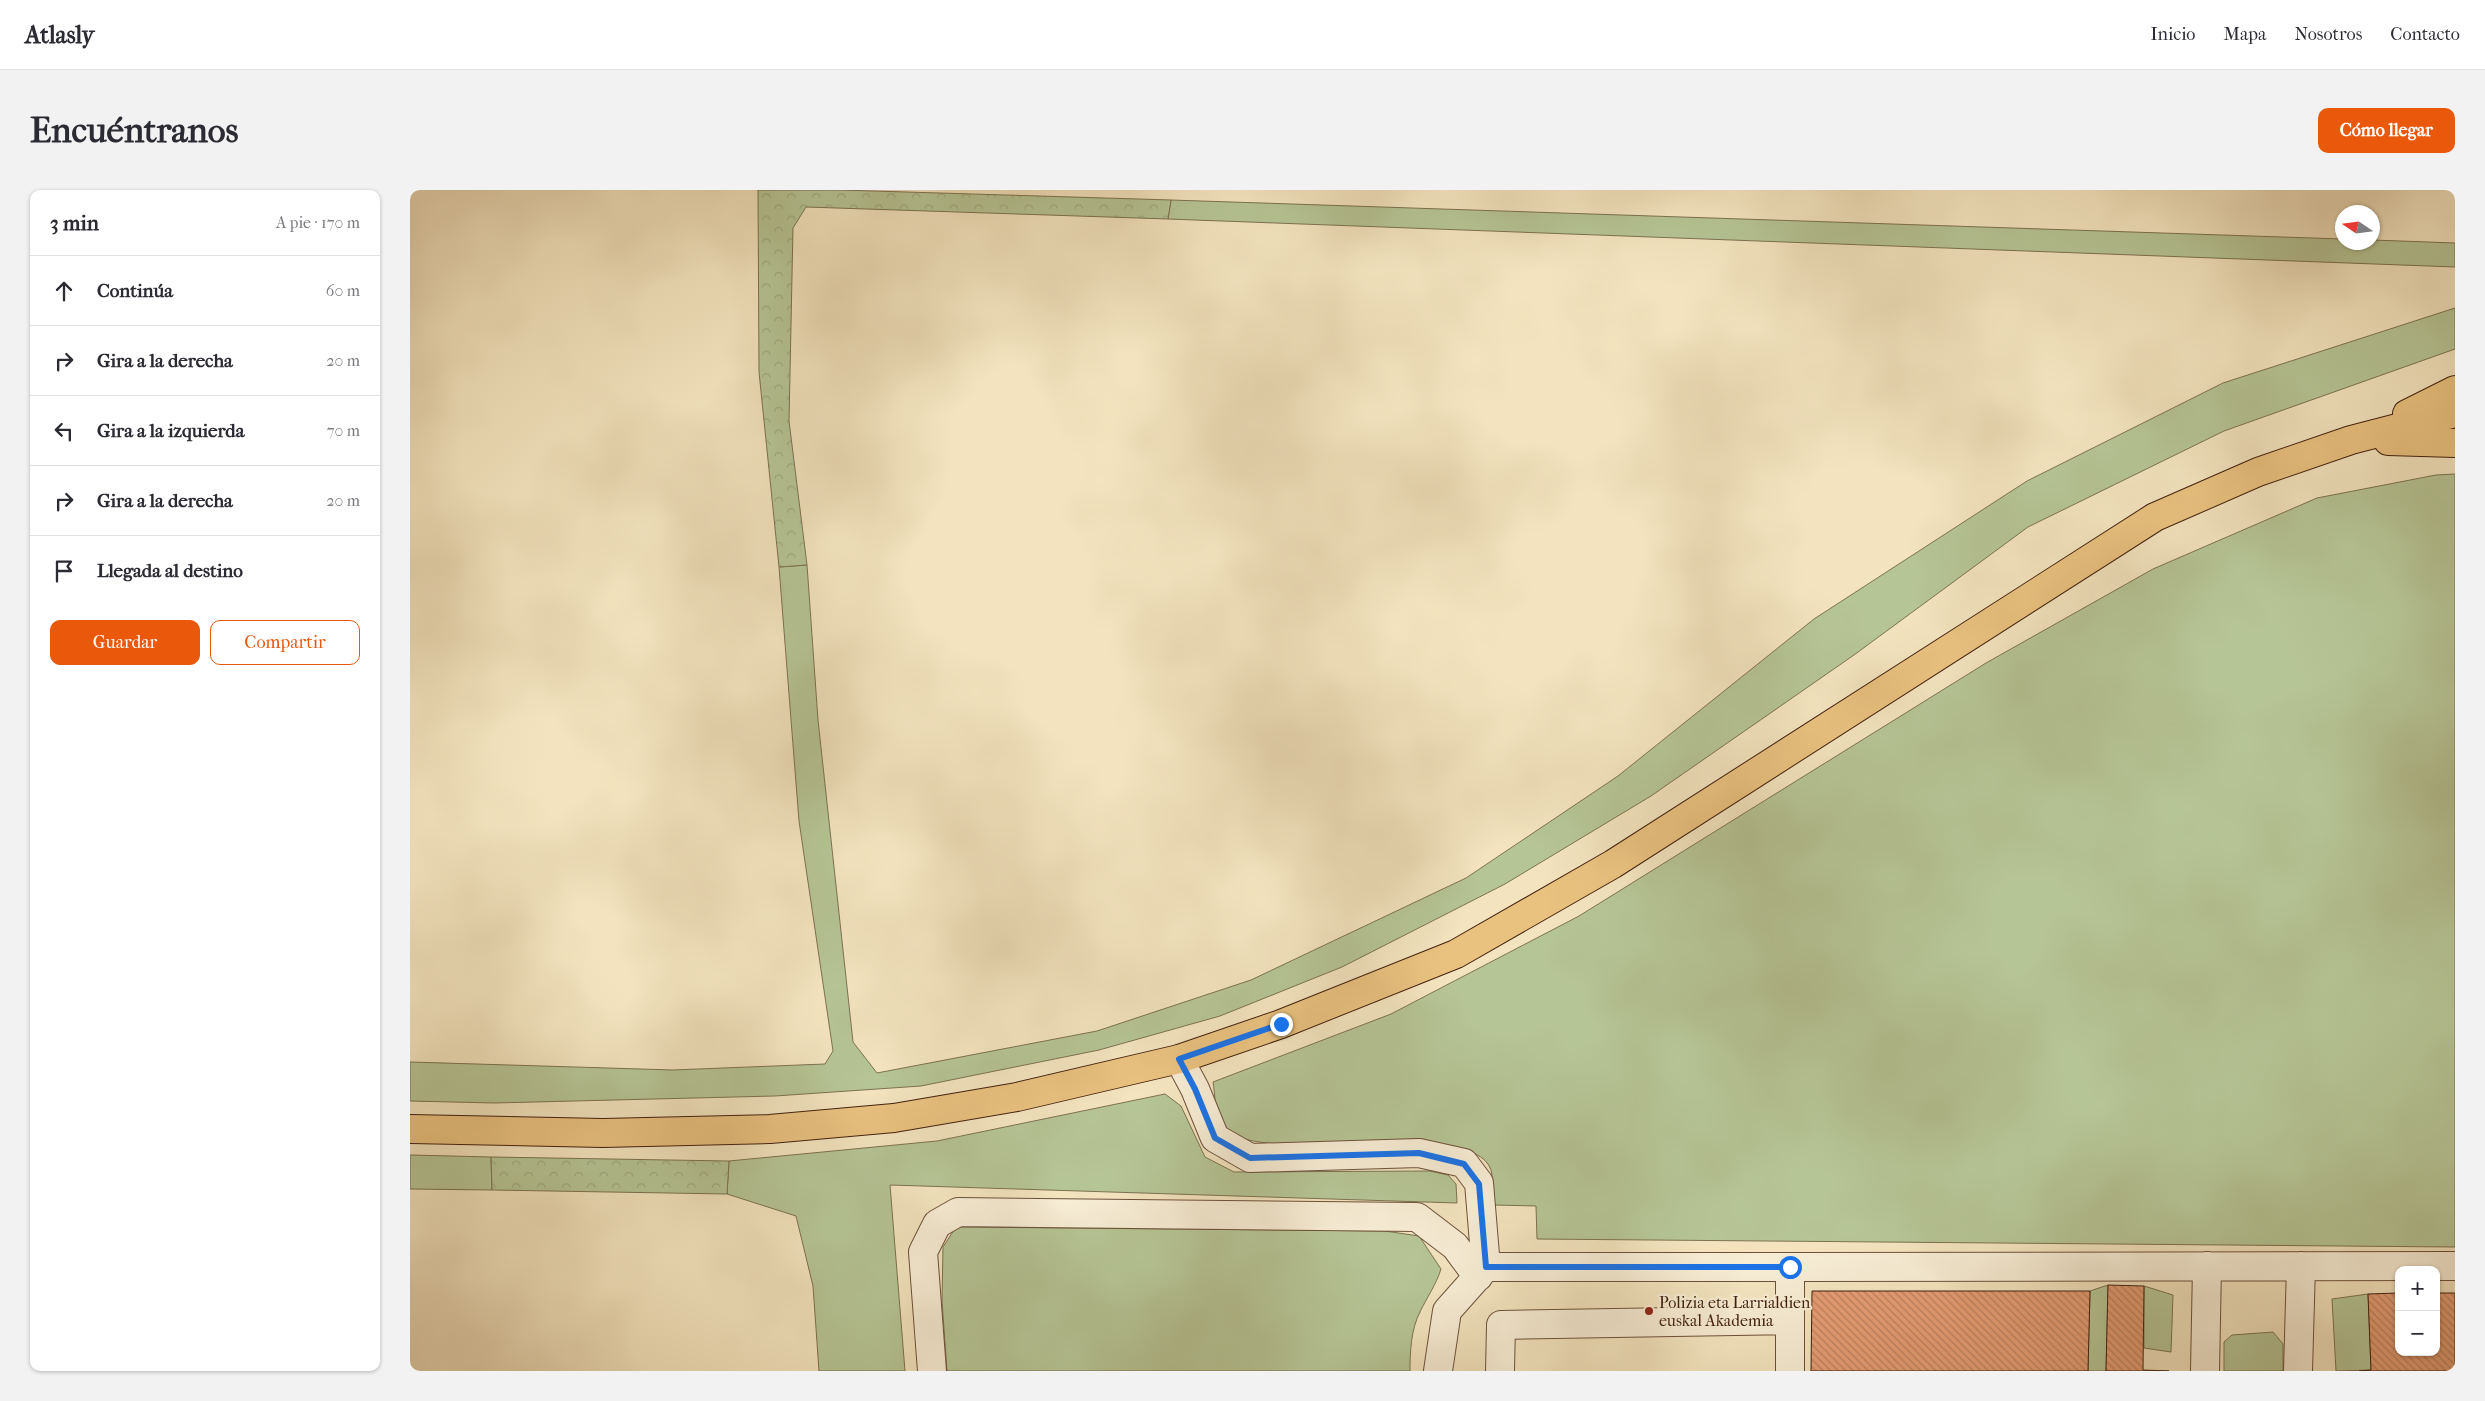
<!DOCTYPE html>
<html lang="es">
<head>
<meta charset="utf-8">
<style>
	body { margin:0; font-family:"IM FELL French Canon",serif; background:#f2f2f3; color:#2b2b33 }
	.controls { position:absolute; right:15px; bottom:15px; display:grid; overflow:hidden; border-radius:10px; box-shadow:0 1px 4px #0004 }
	.controls button { width:45px; height:45px; display:grid; place-items:center; padding:0; border:0; border-bottom:1px solid #e1e1e2; background:#fff; color:#2b2b33; font:25px sans-serif }
	.compass { position:absolute; left:1925px; top:15px; width:45px; height:45px; border-radius:50%; background:#fff; box-shadow:0 1px 4px #0004; rotate:283deg }
	.stop { position:absolute; width:15px; height:15px; margin:-11px; border:4px solid #1a73e8; border-radius:50%; background:#fff }
	.stop.end { background:#1a73e8; border-color:#fff; box-shadow:0 1px 5px #0008 }
	.list { margin:0; padding:0; list-style:none }
	h2 { display:flex; justify-content:space-between; align-items:center; height:65px; margin:0; padding:0 20px; font-size:21px }
	h2 small { font-size:16px; font-weight:400; color:#7c7c81 }
	.list li { display:grid; grid-template-columns:32px 1fr auto; gap:15px; align-items:center; box-sizing:border-box; height:70px; padding:0 20px; border-top:1px solid #e1e1e2 }
	.list b { display:block; font-size:19px; white-space:nowrap }
	.list em { font-size:16px; font-style:normal; color:#7c7c81 }
	.actions { display:flex; gap:10px; padding:15px 20px }
	.actions a { flex:1; padding:11px 0; border:1px solid #ea580c; border-radius:10px; text-align:center; font-size:18px; color:#ea580c }
	.actions .main { background:#ea580c; color:#fff }
	.icon { flex:none; width:28px; height:28px; fill:none; stroke:currentColor; stroke-width:2; stroke-linecap:round; stroke-linejoin:round }
	.map { position:relative; flex:none; width:2045px; height:1181px; overflow:hidden; border-radius:10px }
	header { display:flex; align-items:center; gap:30px; box-sizing:border-box; height:70px; padding:0 25px; background:#fff; border-bottom:1px solid #e1e1e2 }
	header strong { font-size:24px }
	nav { display:flex; gap:28px; margin-inline-start:auto; font-size:18px }
	.intro { display:flex; align-items:center; justify-content:space-between; box-sizing:border-box; height:120px; padding:0 30px }
	h1 { margin:0; font-size:35px }
	.button { padding:12px 22px; border-radius:10px; background:#ea580c; color:#fff; font-size:18px; font-weight:700 }
	main { display:flex; gap:30px; padding:0 30px }
	aside { flex:1; background:#fff; border-radius:10px; box-shadow:0 1px 4px #0004 }
	.map>svg:first-child { display:block }
</style>
</head>
<body>
<header>
<strong>Atlasly</strong>
<nav><a>Inicio</a><a>Mapa</a><a>Nosotros</a><a>Contacto</a></nav>
</header>
<div class="intro"><h1>Encuéntranos</h1><a class="button">Cómo llegar</a></div>
<main>
<aside>
<h2>3 min<small>A pie · 170 m</small></h2>
<ul class="list">
<li><svg class="icon" aria-label="ahead" viewBox="0 0 24 24"><path d="M12 20V5M6 11l6-6 6 6"/></svg><div><b>Continúa</b></div><em>60 m</em></li>
<li><svg class="icon" aria-label="right" viewBox="0 0 24 24"><path d="M7 20v-9h11M14 6l5 5-5 5"/></svg><div><b>Gira a la derecha</b></div><em>20 m</em></li>
<li><svg class="icon" aria-label="left" viewBox="0 0 24 24"><path d="M17 20v-9H6M10 6l-5 5 5 5"/></svg><div><b>Gira a la izquierda</b></div><em>70 m</em></li>
<li><svg class="icon" aria-label="right" viewBox="0 0 24 24"><path d="M7 20v-9h11M14 6l5 5-5 5"/></svg><div><b>Gira a la derecha</b></div><em>20 m</em></li>
<li><svg class="icon" aria-label="arrive" viewBox="0 0 24 24"><path d="M6 21V4h12l-3 4 3 4H6"/></svg><div><b>Llegada al destino</b></div></li>
</ul>
<div class="actions"><a class="main">Guardar</a><a>Compartir</a></div>
</aside>
<div class="map">
<svg width="2045" height="1181" viewBox="0 0 2045 1181">
	<defs>
		<pattern id="forest-crowns" width="20" height="18" patternUnits="userSpaceOnUse" patternTransform="scale(1.25)"><rect width="20" height="18" fill="#b6c596"/><path d="M2 6a3 3 0 1 1 6 0M12 15a3 3 0 1 1 6 0" fill="none" stroke="#9ea980"/></pattern>
		<pattern id="building-back-hatch" width="6" height="6" patternUnits="userSpaceOnUse" patternTransform="scale(1.25)"><rect width="6" height="6" fill="#e59d74"/><path d="M-1 5l2 2M0 0l6 6M5-1l2 2" fill="none" stroke="#bb805e"/></pattern>
	</defs>
	<rect width="100%" height="100%" fill="#f3e4bf"/>
	<filter id="stains"><feTurbulence type="fractalNoise" baseFrequency=".004" numOctaves="4"/><feColorMatrix values="0 0 0 0 .2 0 0 0 0 .09 0 0 0 0 .02 0 0 0 .5 -.17"/></filter>
	<radialGradient id="worn" r=".72"><stop offset=".6" stop-color="#630" stop-opacity="0"/><stop offset="1" stop-color="#630" stop-opacity=".3"/></radialGradient>
	<path fill="#b6c596" stroke="#7c7252" d="M761 10 1932 49V52H1962L1963 50 2045 53V77L758 29Z
		M2045 118V159L1814 241 1618 337 1444 465 1241 606 1095 694 932 777 810 826 689 860 511 896 365 906 84 913 0 911V872L263 880 415 874 423 861 389 631 369 377 397 375 408 530 443 852 467 883 687 841 841 790 1056 688 1208 586 1404 429 1617 291 1813 193Z
		M2045 284V1057L1127 1049 1126 1016 1084 1015C1083 1004 1084 990 1081 980 1062 923 837 983 810 933 805 925 805 902 803 892L981 824 1169 726 1576 473 1743 379 1907 308 2026 285Z
		M755 904 771 916 795 967 824 982 1020 981 1038 985 1046 994 1047 1013 480 995 495 1181H409L403 1096 386 1026 317 1004 319 971 527 951Z
		M0 965 81 967 82 1000 0 999Z
		M546 1037 975 1041 1009 1046 1031 1079C1026 1095 1017 1107 1010 1122 1001 1139 1000 1162 1000 1181H537L532 1111 533 1057Z
		M1698 1095 1696 1181H1678L1680 1101Z
		M1734 1096 1763 1105 1761 1162 1734 1158Z
		M1958 1104 1961 1180 1926 1181 1922 1109Z
		M1863 1142 1873 1154V1181H1814V1152L1822 1145Z"/>
	<path fill="url(#forest-crowns)" stroke="#7c7252" d="M348 0H430L761 10 758 29 396 17 383 38 379 231 397 375 369 377 349 182Z
		M81 967 319 971 317 1004 82 1000Z"/>
	<path fill="url(#building-back-hatch)" stroke="#41200e" d="M1698 1095 1734 1096 1733 1180 1759 1181H1696Z
		M1402 1101H1680L1678 1181H1401Z
		M1989 1103V1162H2026V1103H2045V1181H1949L1961 1180 1958 1104Z"/>
	<g fill="none" stroke-linecap="round" stroke-linejoin="round">
		<defs>
			<path id="minor" d="M769 869 785 899 805 948 840 968 1009 963 1054 973 1069 993 1076 1077
				M522 1181 513 1062 527 1034 548 1022 1007 1027 1045 1056 1068 1087
				M1028 1181 1037 1121 1076 1077H1380
				M1090 1181 1091 1135 1380 1130
				M1380 1181V1077L2045 1076
				M1795 1181 1797 1076
				M1888 1181 1891 1076"/>
			<path id="major" d="M1997 224 2045 200
				M1978 251 2045 253
				M0 939 193 943 360 939 484 928 607 907 769 869 871 834 1046 764 1203 674 1745 327 1848 282 1941 250 2045 223"/>
		</defs>
		<use href="#minor" stroke="#6e513a" stroke-width="30"/>
		<use href="#major" stroke="#41200e" stroke-width="30"/>
		<use href="#minor" stroke="#f7edd5" stroke-width="28"/>
		<use href="#major" stroke="#eac280" stroke-width="28"/>
	</g>
	<g fill="none" stroke-linecap="round" stroke-linejoin="round">
		<path stroke="#1a73e8" stroke-width="6" d="M871 834 769 869 785 899 805 948 840 968 1009 963 1054 974 1069 994 1076 1077H1380"/>
	</g>
	<circle fill="#8f2418" stroke="#f7edd5" stroke-width="2" cx="1239" cy="1121" r="5"/>
	<g text-anchor="middle" stroke-width="4.5" stroke-linejoin="round" paint-order="stroke">
		<g font-size="16" fill="#41200e" stroke="#f7edd5" text-anchor="start">
			<text x="1249" y="1118">Polizia eta Larrialdien<tspan x="1249" dy="18">euskal Akademia</tspan></text>
		</g>
	</g>
	<rect width="100%" height="100%" filter="url(#stains)"/>
	<rect width="100%" height="100%" fill="url(#worn)"/>
</svg>
<div class="controls">
<button>+</button>
<button>−</button>
</div>
<svg class="compass" viewBox="-18 -18 36 36"><path d="M0-13l5 13h-10z" fill="#e53935"/><path d="M0 13l5-13h-10z" fill="#7c7c81"/></svg>
<div class="stop" style="left:1380px;top:1077px"></div>
<div class="stop end" style="left:871px;top:834px"></div>
</div>
</main>
</body>
</html>
